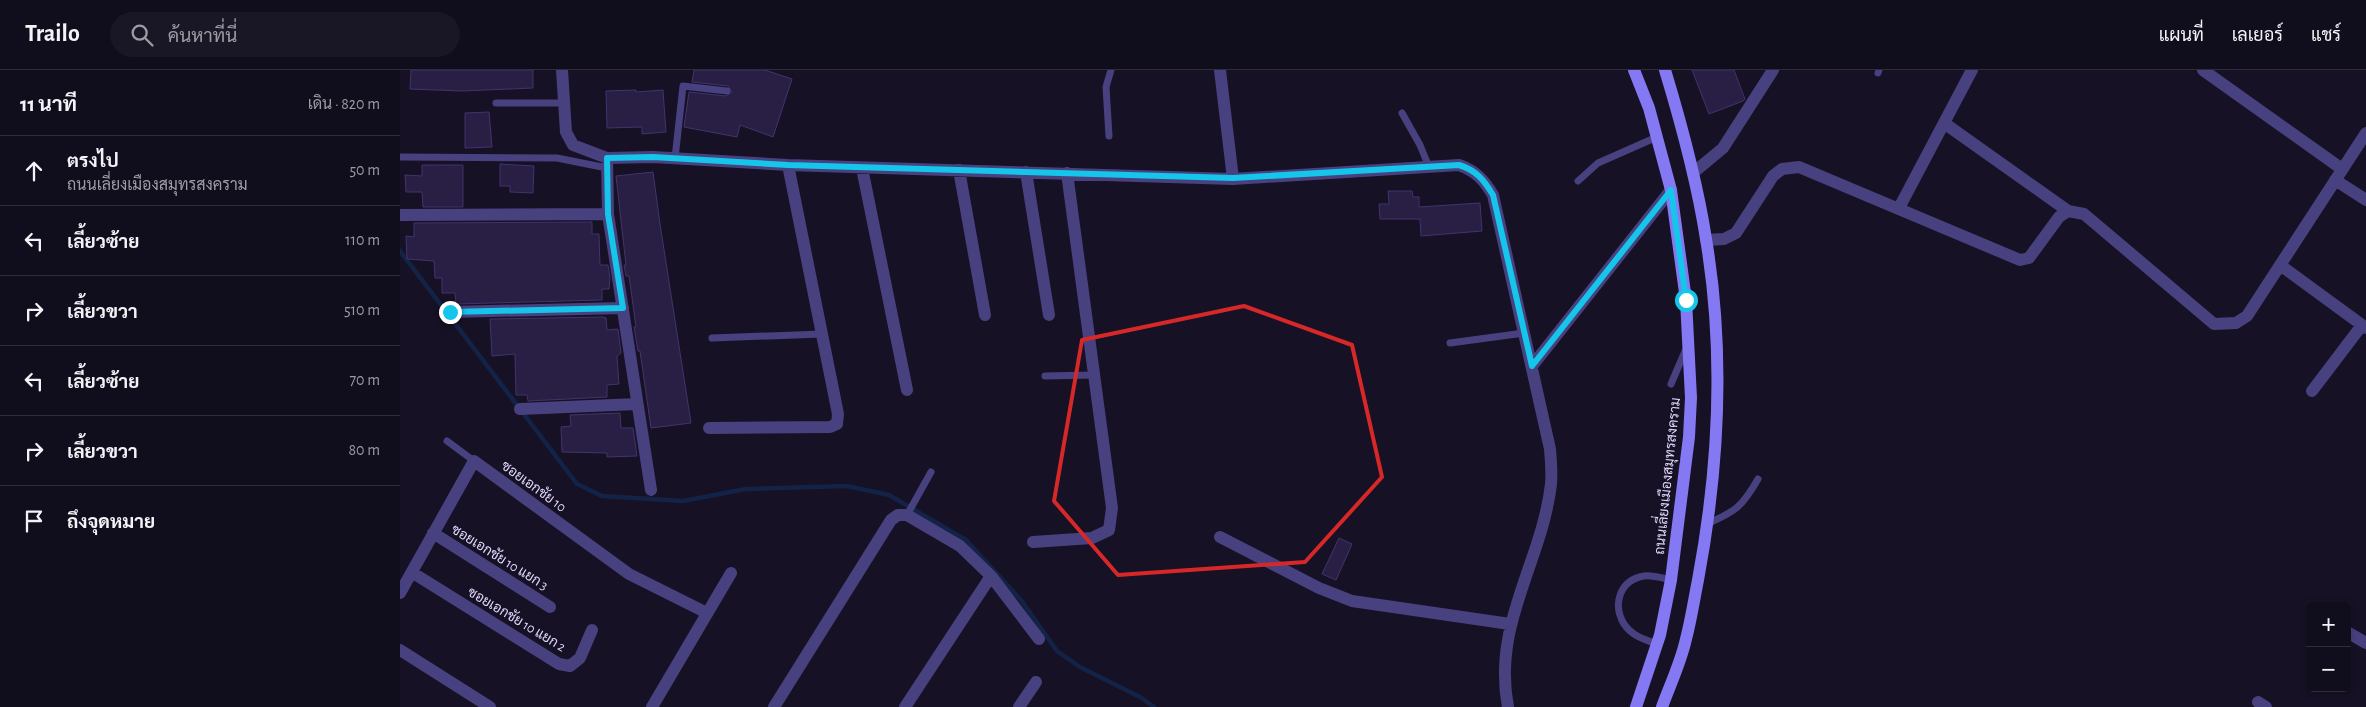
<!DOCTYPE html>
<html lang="th">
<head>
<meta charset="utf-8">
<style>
	body { margin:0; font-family:"Alegreya Sans",Sarabun,sans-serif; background:#191625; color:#f1f3f6 }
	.controls { position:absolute; right:15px; bottom:15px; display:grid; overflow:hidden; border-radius:8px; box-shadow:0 2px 8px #0003 }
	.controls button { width:45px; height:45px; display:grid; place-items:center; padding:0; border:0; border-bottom:1px solid #302d3b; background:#100d1c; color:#f1f3f6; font:25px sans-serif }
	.stop { position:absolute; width:15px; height:15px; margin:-11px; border:4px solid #16c5ea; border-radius:50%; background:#fff }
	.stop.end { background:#16c5ea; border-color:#fff; box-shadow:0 1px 5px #0008 }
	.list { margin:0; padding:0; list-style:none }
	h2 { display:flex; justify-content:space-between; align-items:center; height:65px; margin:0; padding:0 20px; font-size:21px }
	h2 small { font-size:16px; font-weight:400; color:#9c9ca3 }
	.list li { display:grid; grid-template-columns:32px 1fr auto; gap:15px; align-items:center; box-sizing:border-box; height:70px; padding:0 20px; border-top:1px solid #302d3b }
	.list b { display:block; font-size:19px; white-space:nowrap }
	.list p { margin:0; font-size:16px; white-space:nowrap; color:#9c9ca3 }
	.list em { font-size:16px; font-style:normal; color:#9c9ca3 }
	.icon { flex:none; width:28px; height:28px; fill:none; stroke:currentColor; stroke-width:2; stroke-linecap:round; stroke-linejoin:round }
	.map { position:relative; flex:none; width:1966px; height:637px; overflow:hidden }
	header { display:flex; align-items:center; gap:30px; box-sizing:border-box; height:70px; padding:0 25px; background:#100d1c; border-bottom:1px solid #302d3b }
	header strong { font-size:24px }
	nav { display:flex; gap:28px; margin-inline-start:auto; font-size:18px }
	.search { width:350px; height:45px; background:#191625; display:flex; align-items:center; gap:12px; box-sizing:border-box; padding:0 18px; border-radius:28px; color:#9c9ca3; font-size:19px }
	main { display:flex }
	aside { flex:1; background:#100d1c }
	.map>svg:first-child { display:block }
</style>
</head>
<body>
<header>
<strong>Trailo</strong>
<div class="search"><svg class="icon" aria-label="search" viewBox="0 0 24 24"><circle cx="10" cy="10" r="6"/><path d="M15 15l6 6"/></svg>ค้นหาที่นี่</div>
<nav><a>แผนที่</a><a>เลเยอร์</a><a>แชร์</a></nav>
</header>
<main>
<aside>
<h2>11 นาที<small>เดิน · 820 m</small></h2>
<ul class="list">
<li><svg class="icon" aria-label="ahead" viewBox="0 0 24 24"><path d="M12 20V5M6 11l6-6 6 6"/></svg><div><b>ตรงไป</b><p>ถนนเลี่ยงเมืองสมุทรสงคราม</p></div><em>50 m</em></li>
<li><svg class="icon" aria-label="left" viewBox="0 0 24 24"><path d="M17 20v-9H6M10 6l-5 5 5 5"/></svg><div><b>เลี้ยวซ้าย</b></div><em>110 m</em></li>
<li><svg class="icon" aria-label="right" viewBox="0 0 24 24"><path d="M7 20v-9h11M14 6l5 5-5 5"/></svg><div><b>เลี้ยวขวา</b></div><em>510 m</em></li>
<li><svg class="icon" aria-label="left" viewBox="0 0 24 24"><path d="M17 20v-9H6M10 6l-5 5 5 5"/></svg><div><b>เลี้ยวซ้าย</b></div><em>70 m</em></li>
<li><svg class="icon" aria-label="right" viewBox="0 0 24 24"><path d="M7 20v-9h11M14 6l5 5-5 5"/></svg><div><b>เลี้ยวขวา</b></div><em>80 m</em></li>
<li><svg class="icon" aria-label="arrive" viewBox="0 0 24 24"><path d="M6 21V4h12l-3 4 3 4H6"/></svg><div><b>ถึงจุดหมาย</b></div></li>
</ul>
</aside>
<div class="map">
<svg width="1966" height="637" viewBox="0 0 1966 637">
	<rect width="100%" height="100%" fill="#161125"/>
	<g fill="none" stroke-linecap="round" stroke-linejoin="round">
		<path stroke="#132347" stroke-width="4.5" d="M0 181 177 414 202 426 283 431 346 419 447 416 489 425 566 470 621 530 657 581 680 597 740 627 754 637"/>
	</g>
	<path fill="#291f44" stroke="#43336e" d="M11 0H133V18L62 21 10 19Z
		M294 0H365L392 9 373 67 340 55 337 67 284 57 289 22 326 26 332 22 328 16 292 12Z
		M1292 0H1334L1345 29 1343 31 1309 44Z
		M236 20V22L263 20 266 62 242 64V57L207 58 206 21Z
		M89 42 92 77 65 78V43Z
		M100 94 134 96 133 123 110 122V116H100Z
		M22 95H63V137H23L22 122H6L5 105 22 106Z
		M253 102 260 154 291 353 251 358 240 281H238L234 257H236L229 206H226L224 195H226L216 106Z
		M988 121H1012L1013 127H1019V137L1080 133 1082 161 1021 166 1020 149H980L979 134H989Z
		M192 152V164H199L200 195H208L210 208 209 219H202V230L56 234 55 223H42V208H35L34 191 7 189 6 166 14 167V153Z
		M203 247 206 248 207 260 218 259 221 283 217 286 219 314 207 315V327L128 331 127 325H116L115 284 92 286 90 249Z
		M220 343 221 358H233L237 386 207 387V383L162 382 161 357 171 356 170 345Z
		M939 468 952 474 936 510 922 504Z"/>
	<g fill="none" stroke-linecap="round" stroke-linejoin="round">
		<path stroke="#48417f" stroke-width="7" d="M1478 3 1479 0
			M96 33H165
			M1002 43 1020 75 1029 97
			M709 66 706 17 711 0
			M0 87 157 88 207 98
			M275 88 283 16 327 21
			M1178 111 1198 93 1257 67
			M312 268 422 264
			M1050 273 1124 263
			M645 306 694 305
			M1271 314 1286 279
			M47 371 74 391
			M507 445 531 402
			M1307 454C1336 441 1342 437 1358 409
			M1257 574C1245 570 1232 566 1224 554 1212 534 1220 510 1244 506 1252 505 1263 508 1271 510"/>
		<path stroke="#48417f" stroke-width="12" d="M162 0 166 62 173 75 207 88 253 87 388 95 833 109 1059 95C1076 101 1084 110 1093 125L1150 379C1151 391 1152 403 1151 414 1142 492 1092 554 1108 637
			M820 0 833 109
			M1803 0 1942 99
			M1544 53 1668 141
			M207 88 208 144 251 420
			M462 98 507 320
			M559 100 585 245
			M626 102 649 245
			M1293 103 1323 78 1373 0
			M1935 110 1966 130
			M1499 138 1572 0
			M0 145 208 144
			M1306 170 1324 169 1336 163 1373 106 1382 99 1399 97 1620 190 1629 188 1659 147 1668 141 1684 144 1814 254 1836 253 1847 246 1966 63
			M1880 195 1966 258
			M50 242 223 238
			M1132 296 1271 120
			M1912 321 1962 255
			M120 339 237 334
			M309 358 430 357 437 354 438 344 388 95
			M33 463 150 537
			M820 467 919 518 952 531 1110 554
			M633 472 692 468 709 460 712 438 667 103
			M13 503 159 594 170 596 180 588 192 560
			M0 523 74 391 229 504 307 543
			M1947 562 1966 573
			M0 580 90 637
			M1858 632 1866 637
			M252 637 331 503
			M374 637 491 450 498 445H507L560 476 591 506 639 569
			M505 637 591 506
			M619 637 636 612"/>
		<path stroke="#8578f3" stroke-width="12" d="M1234 0 1249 38 1271 120 1286 230 1291 328 1289 367 1271 510 1260 565 1236 637
			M1262 637C1270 615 1281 592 1286 569 1291 550 1294 530 1298 510 1319 398 1325 282 1306 169 1297 111 1282 56 1265 0"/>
	</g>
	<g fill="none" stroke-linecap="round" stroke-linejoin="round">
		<path stroke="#16c5ea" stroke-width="6" d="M50 242 223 238 208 144 207 88 253 87 388 95 833 108 1059 95C1076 100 1084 110 1093 125L1132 296 1271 120 1286 230"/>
	</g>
	<path fill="none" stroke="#d62828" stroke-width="4" stroke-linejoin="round" d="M844 236 952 275 982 407 905 492 718 505 654 431 682 270Z"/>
	<g text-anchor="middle" stroke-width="4" stroke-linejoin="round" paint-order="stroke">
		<g font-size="14" fill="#dfd8fb" stroke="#161125">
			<text transform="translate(1267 406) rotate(-84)" y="5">ถนนเลี่ยงเมืองสมุทรสงคราม</text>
			<text transform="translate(134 416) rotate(36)" y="5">ซอยเอกชัย 10</text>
			<text transform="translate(100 487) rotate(32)" y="5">ซอยเอกชัย 10 แยก 3</text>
			<text transform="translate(117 549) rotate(31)" y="5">ซอยเอกชัย 10 แยก 2</text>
		</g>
	</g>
</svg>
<div class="controls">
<button>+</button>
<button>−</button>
</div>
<div class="stop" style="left:1286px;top:230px"></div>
<div class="stop end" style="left:50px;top:242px"></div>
</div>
</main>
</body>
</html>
